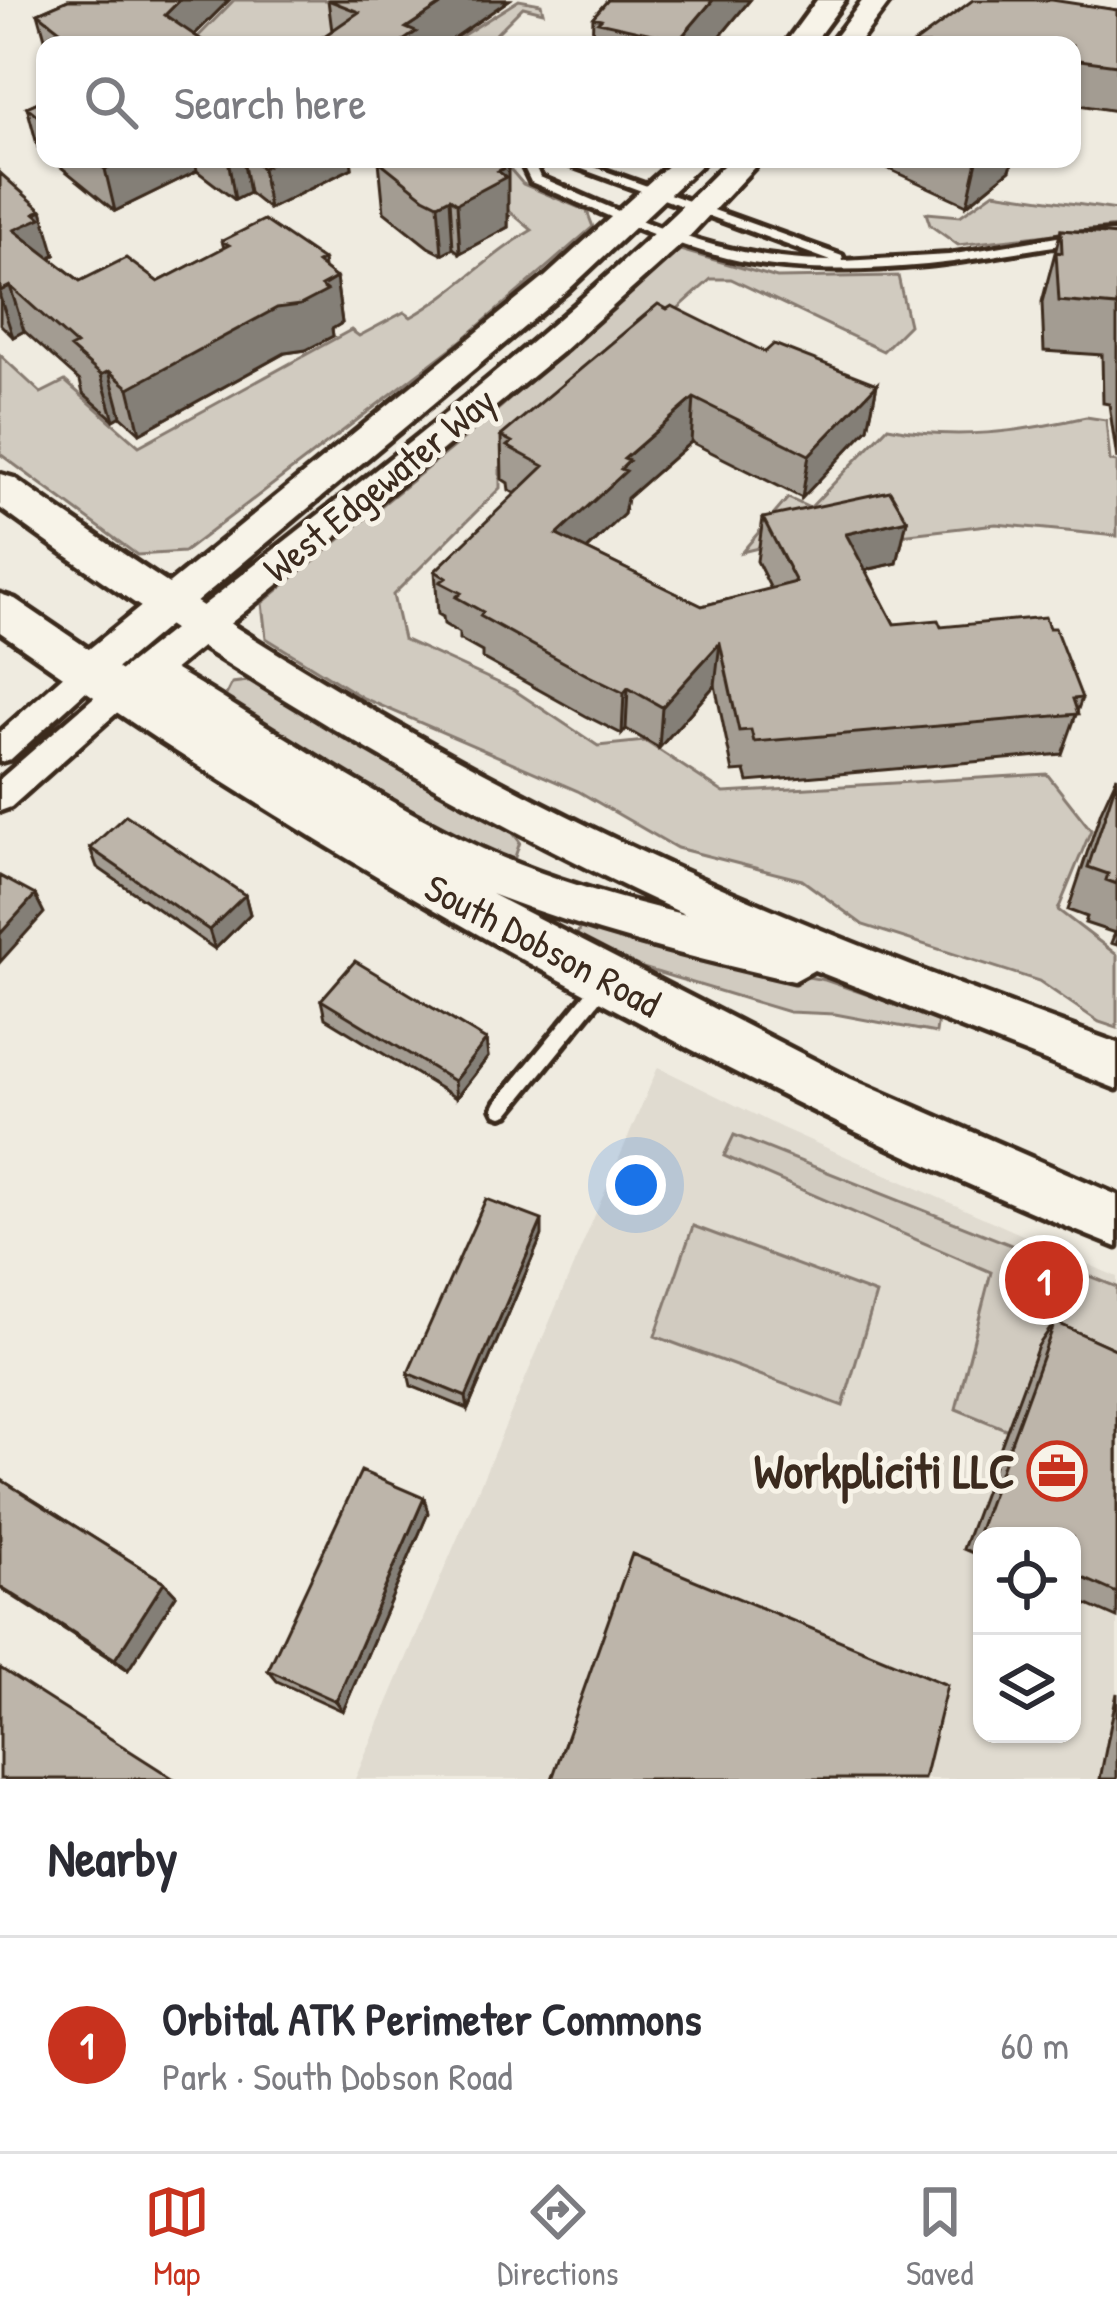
<!DOCTYPE html>
<html lang="en">
<head>
<meta charset="utf-8">
<style>
	body { margin:0; font-family:"Patrick Hand",sans-serif; background:#f2f2f3; color:#2b2b33 }
	.controls { position:absolute; right:36px; bottom:36px; display:grid; overflow:hidden; border-radius:24px; box-shadow:0 3px 9px #0004 }
	.controls button { width:108px; height:108px; display:grid; place-items:center; padding:0; border:0; border-bottom:3px solid #e1e1e2; background:#fff; color:#2b2b33; font:60px sans-serif }
	.you { position:absolute; left:636px; top:1185px; width:42px; height:42px; margin:-30px; border:9px solid #fff; border-radius:50%; background:#1a73e8; box-shadow:0 0 0 18px #1a73e833 }
	.badge { display:grid; place-items:center; width:78px; height:78px; border-radius:50%; background:#c8321e; color:#fff; font-size:39px; font-weight:700 }
	.pin { position:absolute; translate:-50% -50%; border:6px solid #fff; box-shadow:0 3px 12px #0006 }
	.list { margin:0; padding:0; list-style:none }
	h2 { display:flex; justify-content:space-between; align-items:center; height:156px; margin:0; padding:0 48px; font-size:51px }
	h2 small { font-size:39px; font-weight:400; color:#7c7c81 }
	.list li { display:grid; grid-template-columns:78px 1fr auto; gap:36px; align-items:center; box-sizing:border-box; height:216px; padding:0 48px; border-top:3px solid #e1e1e2 }
	.list b { display:block; font-size:45px; white-space:nowrap }
	.list p { margin:0; font-size:39px; white-space:nowrap; color:#7c7c81 }
	.list em { font-size:39px; font-style:normal; color:#7c7c81 }
	.icon { flex:none; width:66px; height:66px; fill:none; stroke:currentColor; stroke-width:2; stroke-linecap:round; stroke-linejoin:round }
	.map { position:relative; flex:none; width:1117px; height:1779px; overflow:hidden }
	.search { position:absolute; background:#fff; box-shadow:0 3px 9px #0004; left:36px; right:36px; top:36px; height:132px; display:flex; align-items:center; gap:30px; box-sizing:border-box; padding:0 42px; border-radius:24px; color:#7c7c81; font-size:45px }
	.sheet { height:372px; background:#fff }
	nav { display:flex; justify-content:space-around; align-items:center; box-sizing:border-box; height:168px; border-top:3px solid #e1e1e2; background:#fff; font-size:33px; color:#7c7c81 }
	nav a { display:grid; justify-items:center; gap:6px }
	nav .on { color:#c8321e }
	.map>svg:first-child { display:block }
</style>
</head>
<body>
<div class="map">
<svg width="1117" height="1779" viewBox="0 0 1117 1779">
	<rect width="100%" height="100%" fill="#efebe0"/>
	<filter id="ink" filterUnits="userSpaceOnUse"><feTurbulence type="fractalNoise" baseFrequency=".00833" numOctaves="2"/><feDisplacementMap in="SourceGraphic" scale="24" xChannelSelector="R" yChannelSelector="G"/><feConvolveMatrix kernelMatrix="1 2 1 2 8 2 1 2 1" color-interpolation-filters="sRGB"/></filter>
	<g filter="url(#ink)">
		<path fill="#e0dbd0" fill-rule="evenodd" d="M658 1067 782 1128 1117 1277V1779H355ZM982 1536H1072V1734H982Z"/>
		<path fill="#d1cbc0" stroke="#867a6f" stroke-width="3" d="M234 0H366L460 37 519 0 541 4 543 12 523 7 485 45H190Z
			M487 159 511 170 523 184 587 211 593 227 466 337 184 552 137 555 0 454V355L41 393 65 381 139 446 351 330 359 336 404 312 411 317C456 292 489 255 532 230L474 182Z
			M994 192 1117 210V227L958 245 930 225 926 213 960 216Z
			M680 250 777 278 898 276 909 325 883 351 731 279H711L500 468V488L393 595 403 639 514 690 598 746 645 741 724 793 1047 774 1091 830 1058 910 1117 955V1028L1099 1022 1039 981 863 925 802 880 677 848 578 791 363 698 266 638 262 603 486 420Z
			M1086 417 1106 420 1110 461 1117 462V536L996 524 900 535 807 536 742 552 788 498 810 508 888 427C955 441 1020 432 1086 417Z
			M256 680 513 833 520 842 515 857 499 865 222 703 232 683Z
			M582 923 694 957 825 980 938 1019 936 1033 835 1014 789 1012 583 950 573 943Z
			M734 1135 1117 1287V1382L1008 1430 956 1409 991 1272 724 1156Z
			M693 1226 876 1294 843 1406 655 1336Z"/>
		<g fill="none" stroke-linecap="round" stroke-linejoin="round">
			<defs>
				<path id="service" d="M520 159H532L540 177C642 221 716 260 831 261L555 159H572L842 256 843 261 949 255 1069 235 1117 232V240C1053 242 991 259 927 265 861 271 791 273 727 258 658 241 595 209 531 182Z
					M606 974 612 976 615 981 612 986 508 1114 502 1116 496 1114 493 1108 496 1102 600 976Z"/>
				<path id="minor" d="M87 661 98 664 102 672 98 680 11 759 0 762V732L76 664Z
					M119 681 130 685 134 693 130 701 11 807 0 811V779L108 685Z"/>
				<path id="tertiary" d="M817 0H845L812 45H784Z
					M863 0H891L857 45H829Z
					M675 159H707L567 291 101 682 87 687 73 682 68 672 73 662 545 277Z
					M730 159H762L683 243 562 352 133 703 119 708 105 703 100 693 105 683C317 513 540 352 730 159Z"/>
				<path id="secondary" d="M0 474 14 478C197 608 387 727 588 826 759 910 938 978 1117 1043V1089L814 970 794 981C691 958 590 932 491 894L849 1078 1117 1195V1247C967 1188 822 1117 679 1043 443 921 216 785 0 632V594L15 599 133 679 139 667 155 662 171 667C274 728 374 798 483 849 548 879 617 898 686 915 443 803 216 666 0 508Z"/>
			</defs>
			<use href="#service" stroke="#3b2a1e" stroke-width="10"/>
			<use href="#minor" stroke="#3b2a1e" stroke-width="9"/>
			<use href="#tertiary" stroke="#3b2a1e" stroke-width="9"/>
			<use href="#secondary" stroke="#3b2a1e" stroke-width="9"/>
			<use href="#service" fill="#f7f3e8" fill-rule="evenodd"/>
			<use href="#minor" fill="#f7f3e8" fill-rule="evenodd"/>
			<use href="#tertiary" fill="#f7f3e8" fill-rule="evenodd"/>
			<use href="#secondary" fill="#f7f3e8" fill-rule="evenodd"/>
		</g>
		<path fill="#a39c92" stroke="#3b2a1e" stroke-width="3" d="M68 0H229L194 35 209 45H47L38 13Z
			M328 0H509L444 45 332 31Z
			M608 0H750L713 45H592L593 17Z
			M1056 2 1117 10V111L1072 104V45Z
			M45 99V154L38 148 27 107Z
			M51 159H351L352 168 269 209 249 193 235 200 197 171 115 211Z
			M867 159H1013L1010 170 967 205Z
			M379 161 509 216 508 217V227L460 253 453 248 442 254 428 247 384 212Z
			M0 173 55 255 52 256 53 260 80 281 158 282 224 248 222 241 324 269 336 278 342 323 332 329 333 336 306 350 285 353 140 433 121 416 114 420 83 393 80 381 24 331 13 337 0 324Z
			M1061 230 1117 235V459L1109 404 1103 403 1102 355 1044 351 1042 302Z
			M765 352 877 384 868 428 802 498 691 442 627 498 624 514 587 550 702 606 771 589 757 561 763 518 907 520 897 563 866 570 894 624 941 627 1082 698 1062 754 748 782 745 771 733 772 715 685 659 748 626 729 622 734 586 716 482 658V652L459 639V633L444 624 443 617 438 614 435 571 516 494 509 490 508 483 502 479 501 436Z
			M1117 776V945L1111 943 1115 933 1085 923 1087 917 1068 910 1101 811Z
			M90 848 245 895 250 914 215 949 97 867Z
			M321 1000 486 1040 488 1057 456 1098 325 1018Z
			M542 1235 468 1409 411 1386 408 1373Z
			M1055 1322 1117 1350V1618L1072 1598V1536H982V1557L963 1549 1038 1346Z
			M0 1479 164 1582 176 1595 128 1670 0 1588Z
			M428 1513 343 1711 277 1681 268 1670Z
			M1117 1693V1779H1100Z"/>
		<path fill="#847f77" stroke="#3b2a1e" stroke-width="3" d="M180 0H229L184 45 165 15Z
			M448 0H509L444 45H397L406 28Z
			M713 0H750L713 45H678L679 40Z
			M127 159H195L197 171 115 211 105 169Z
			M228 159H243L249 193 235 200Z
			M280 159H351L352 168 269 209 262 168Z
			M980 159H1013L1010 170 967 205 977 161Z
			M508 166V227L460 253 457 203 498 171Z
			M450 198 453 248 442 254 438 204Z
			M42 210 55 255 52 256 54 263 14 230 35 213Z
			M323 260 326 284 336 278 342 323 332 329 333 336 306 350 285 353 140 433 129 388Z
			M10 286 24 331 13 337 0 297V291Z
			M109 371 121 416 114 420 101 375Z
			M877 384 868 428 802 498 809 455Z
			M694 398 691 442 627 498 624 514 557 578V535L621 469 624 459Z
			M907 520 897 563 838 576 846 534Z
			M720 643 715 685 659 748 662 707Z
			M628 688 626 729 622 734 624 693Z
			M35 895 44 913 0 962V934Z
			M245 895 250 914 215 949 209 930Z
			M486 1040 488 1057 456 1098 454 1081Z
			M542 1220V1235L468 1409 466 1397Z
			M424 1498 428 1513 343 1711 336 1701Z
			M164 1582 176 1595 128 1670 115 1659Z"/>
		<path fill="#bdb5aa" stroke="#3b2a1e" stroke-width="3" d="M68 0H180L165 15 209 45H79L38 13Z
			M328 0H448L406 28 416 32 397 45H311L359 12Z
			M608 0H713L679 40 598 22 601 19 593 17Z
			M973 0H1052L1117 10V65L1072 59V45H912Z
			M45 99V122L27 107Z
			M91 159H127L105 169Z
			M251 159H280L262 168Z
			M384 159H498L508 166 498 171 506 177 457 203 450 198 438 204 424 197 379 161Z
			M0 173 42 210 35 213 41 218 14 230 80 281 126 258 158 282 229 245 222 241 264 220 323 260 317 263 336 278 321 286 327 291 300 305 277 308 129 388 109 371 101 375 70 348 76 345 10 286 0 291Z
			M1061 230 1117 235V306L1059 301 1056 252 1062 253Z
			M658 304 667 309 672 306 765 352 774 344 877 384 809 455 694 398 624 459 629 461 621 469 626 471 557 535 702 606 796 582 763 518 890 491 907 520 846 534 894 624 938 620 941 627 1045 617 1049 628H1055L1082 698 1073 699 1078 714 754 742 751 730 739 731 720 643 662 707 628 688 624 693 587 675 480 616 483 612 456 597 461 593 440 582 446 578 435 571 544 466 507 446 512 442 501 436Z
			M1117 779V884L1106 880 1108 874 1088 867Z
			M126 815 245 895 209 930 90 848Z
			M0 876 35 895 0 934Z
			M355 961 486 1040 454 1081 321 1000Z
			M486 1199 542 1220 466 1397 408 1373Z
			M1055 1322 1117 1350V1593L1072 1573V1536H991L979 1530Z
			M361 1471 424 1498 336 1701 268 1670Z
			M0 1479 164 1582 115 1659 0 1586Z
			M632 1554 947 1685 924 1779H552Z
			M0 1668 174 1779H0Z"/>
	</g>
	<defs>
		<symbol id="office-ring" viewBox="-11 -11 22 22"><circle r="9.5" fill="#f7f3e8" stroke="#c8321e" stroke-width="1.5"/><path d="M-6-3h4V-5.5h4V-3h4V5H-6ZM-1-4.5V-3h2v-1.5ZM-6 0V1H6V0Z" fill="#c8321e"/></symbol>
	</defs>
	<g fill-rule="evenodd">
		<use href="#office-ring" x="1024" y="1438" width="66" height="66"/>
	</g>
	<g text-anchor="middle" stroke-width="10" stroke-linejoin="round" paint-order="stroke">
		<g font-size="39" fill="#3b2a1e" stroke="#f7f3e8">
			<text transform="translate(379 484) rotate(-39)" y="14">West Edgewater Way</text>
			<text transform="translate(543 945) rotate(28)" y="14">South Dobson Road</text>
		</g>
		<g font-size="48" font-weight="bold" fill="#3b2a1e" stroke="#f7f3e8" text-anchor="end">
			<text x="1015" y="1488">Workpliciti LLC</text>
		</g>
	</g>
</svg>
<div class="controls">
<button><svg class="icon" aria-label="locate" viewBox="0 0 24 24"><circle cx="12" cy="12" r="6"/><path d="M12 2v4M12 18v4M2 12h4M18 12h4"/></svg></button>
<button><svg class="icon" aria-label="layers" viewBox="0 0 24 24"><path d="M12 4l9 5-9 5-9-5zM3 14l9 5 9-5"/></svg></button>
</div>
<div class="you"></div>
<div class="pin badge" style="left:1044px;top:1280px">1</div>
<div class="search"><svg class="icon" aria-label="search" viewBox="0 0 24 24"><circle cx="10" cy="10" r="6"/><path d="M15 15l6 6"/></svg>Search here</div>
</div>
<section class="sheet">
<h2>Nearby<small></small></h2>
<ul class="list">
<li><span class="badge">1</span><div><b>Orbital ATK Perimeter Commons</b><p>Park · South Dobson Road</p></div><em>60 m</em></li>
</ul>
</section>
<nav>
<a class="on"><svg class="icon" aria-label="map" viewBox="0 0 24 24"><path d="M3 6l6-2 6 2 6-2v14l-6 2-6-2-6 2zM9 4v14M15 6v14"/></svg>Map</a>
<a><svg class="icon" aria-label="directions" viewBox="0 0 24 24"><path d="M12 3l9 9-9 9-9-9zM9 14v-3h6M13 9l2 2-2 2"/></svg>Directions</a>
<a><svg class="icon" aria-label="saved" viewBox="0 0 24 24"><path d="M7 4h10v16l-5-4-5 4z"/></svg>Saved</a>
</nav>
</body>
</html>
